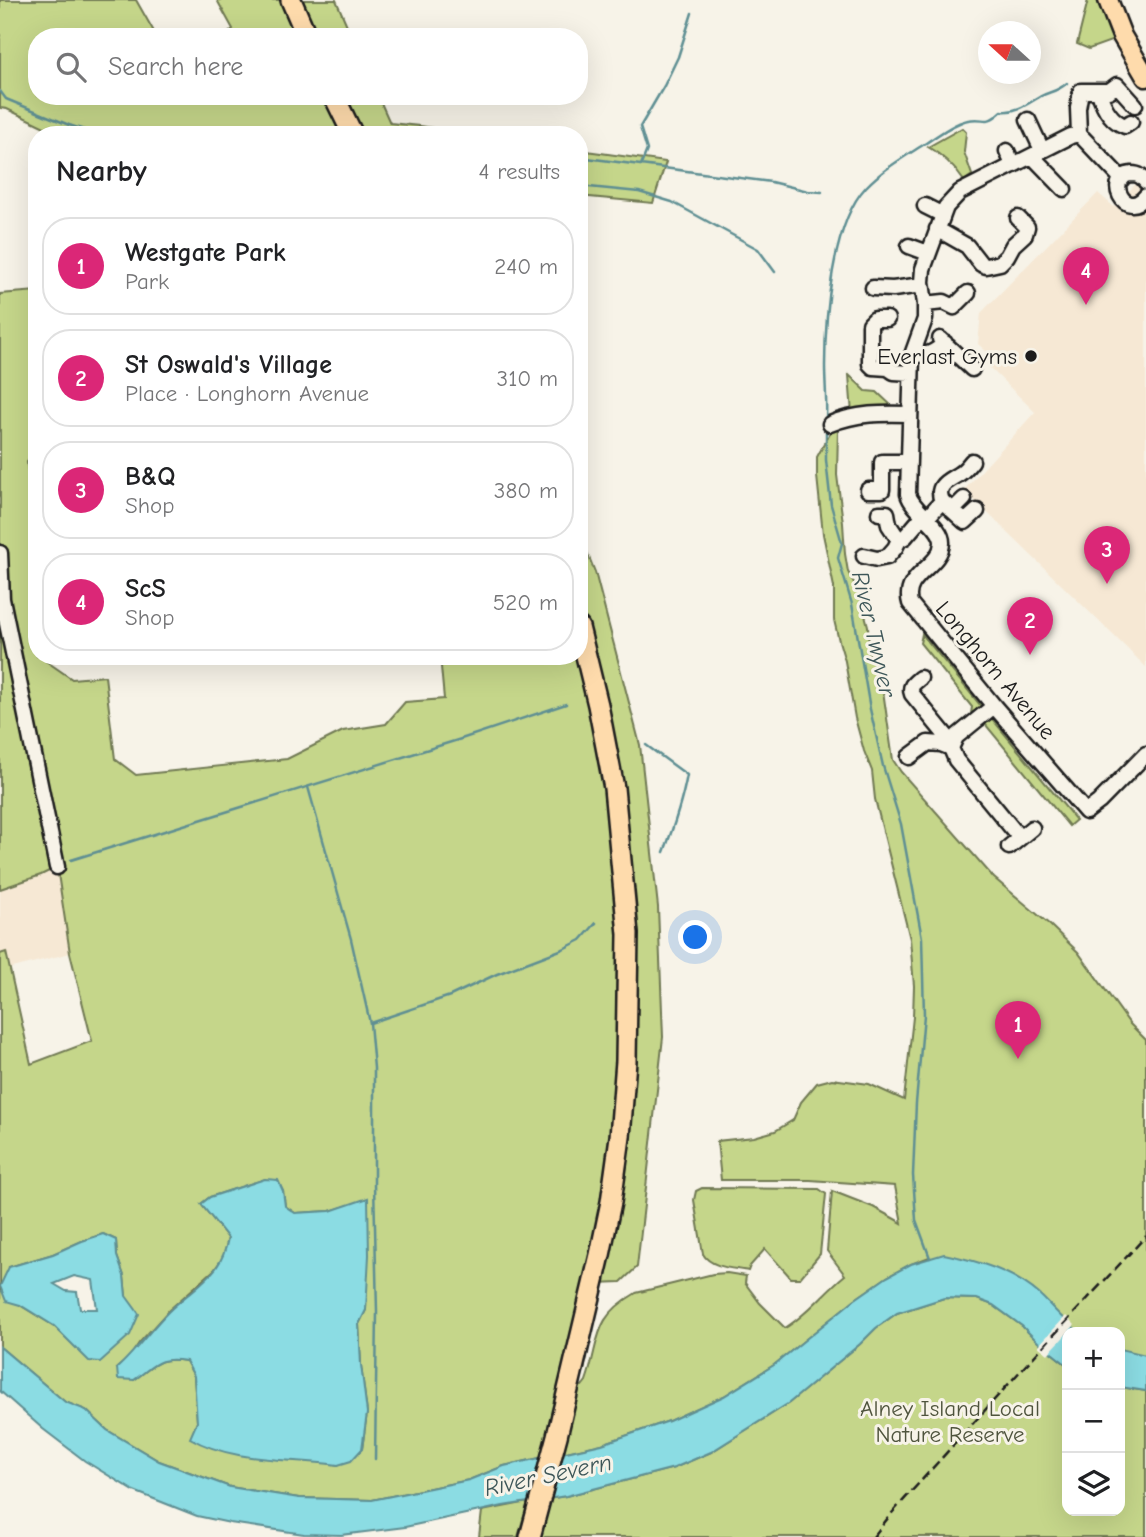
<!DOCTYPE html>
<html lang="en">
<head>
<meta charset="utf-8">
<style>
	body { margin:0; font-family:"Comic Neue",sans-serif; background:#f2f2f2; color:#202124 }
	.controls { position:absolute; right:21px; bottom:21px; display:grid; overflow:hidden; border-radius:14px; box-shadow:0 7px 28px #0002 }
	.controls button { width:63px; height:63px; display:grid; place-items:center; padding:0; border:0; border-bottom:2px solid #e0e0e0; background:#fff; color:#202124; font:35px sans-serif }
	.compass { position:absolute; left:978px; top:21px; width:63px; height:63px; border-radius:50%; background:#fff; box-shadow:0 7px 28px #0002; rotate:291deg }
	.you { position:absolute; left:696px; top:938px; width:24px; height:24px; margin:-18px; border:5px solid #fff; border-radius:50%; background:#1a73e8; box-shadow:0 0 0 10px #1a73e833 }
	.badge { display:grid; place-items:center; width:46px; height:46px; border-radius:50%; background:#db2777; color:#fff; font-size:23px; font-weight:700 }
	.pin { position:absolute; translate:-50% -58px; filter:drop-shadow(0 2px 4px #0008) }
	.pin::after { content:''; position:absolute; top:37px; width:24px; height:21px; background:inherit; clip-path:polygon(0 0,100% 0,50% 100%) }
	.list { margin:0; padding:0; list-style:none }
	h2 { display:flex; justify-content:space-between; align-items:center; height:91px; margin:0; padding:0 28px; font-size:30px }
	h2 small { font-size:23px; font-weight:400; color:#757577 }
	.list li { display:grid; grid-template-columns:46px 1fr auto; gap:21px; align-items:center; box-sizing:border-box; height:98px; margin:0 14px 14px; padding:0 14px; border:2px solid #e0e0e0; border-radius:28px }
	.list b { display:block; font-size:26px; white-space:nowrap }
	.list p { margin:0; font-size:23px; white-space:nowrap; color:#757577 }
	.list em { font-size:23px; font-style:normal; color:#757577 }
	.icon { flex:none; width:38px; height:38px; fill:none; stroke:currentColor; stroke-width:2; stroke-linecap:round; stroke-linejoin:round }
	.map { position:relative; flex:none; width:1146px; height:1537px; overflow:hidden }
	.search { position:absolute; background:#fff; box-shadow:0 7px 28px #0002; left:28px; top:28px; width:560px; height:77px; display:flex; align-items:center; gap:18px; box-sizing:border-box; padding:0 24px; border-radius:28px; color:#757577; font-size:26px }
	.panel { position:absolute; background:#fff; box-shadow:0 7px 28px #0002; left:28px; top:126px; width:560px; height:539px; border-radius:28px }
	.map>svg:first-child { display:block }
</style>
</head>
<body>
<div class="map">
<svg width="1146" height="1537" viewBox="0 0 1146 1537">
	<rect width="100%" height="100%" fill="#f7f3e8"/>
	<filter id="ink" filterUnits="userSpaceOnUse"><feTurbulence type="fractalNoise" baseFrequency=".0143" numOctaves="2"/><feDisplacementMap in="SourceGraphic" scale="14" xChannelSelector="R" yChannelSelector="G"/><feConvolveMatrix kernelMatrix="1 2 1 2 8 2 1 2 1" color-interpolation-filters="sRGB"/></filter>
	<g filter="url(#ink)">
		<path fill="#f6e8d4" d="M1146 173V667L964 490 1035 412 982 360 988 353 978 344 981 313 1098 193 1114 207Z
			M57 867 70 953 9 969 6 953 0 954V889L41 875Z"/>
		<path fill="#c5d68a" stroke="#707953" stroke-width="2" fill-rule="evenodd" d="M0 0H136L157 37H37V96H378L390 123 420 126 478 135H61L7 109 0 108Z
			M217 0H336L352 37H224L233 29Z
			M1088 0H1099L1114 40 1089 49 1077 44Z
			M962 128 966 132 964 152 972 175 964 181C954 166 944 156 928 147Z
			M579 150 666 162 653 203 579 196Z
			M37 291V458L29 459 27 462 37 558V656H46V661L72 679 105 676 115 759 136 775 287 759 343 731 386 724 405 702 444 699 440 656H579V532L595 572 640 745 658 907 663 1037 637 1267 621 1282 595 1283 597 1303 584 1371 581 1373 577 1386H582L586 1381C601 1339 591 1319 636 1293L713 1274 727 1273 746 1276 745 1283 760 1303 785 1328C807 1315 824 1292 845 1275L827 1251 832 1191 873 1207 902 1223 895 1186 810 1180H721L717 1141 754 1137 775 1131 793 1120 801 1102 817 1083 832 1079 869 1084 904 1100 913 1017 914 986 910 939 875 799 872 771 864 751 855 718 845 661 839 641 834 620V587L823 534 817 476V457L832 429 838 430 837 475 843 523 845 554 848 572 859 592 868 626 869 654 881 677 893 760 901 772 994 878 1050 925 1078 952 1130 1024 1146 1040V1369L1120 1366V1332H1067L929 1257 911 1264 887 1277 854 1300 774 1365 724 1396 669 1421 602 1444 504 1466 469 1480 372 1500 299 1498 230 1487 159 1461 107 1430 86 1410 65 1402 0 1347V954L6 952 31 1064 92 1041 70 953 57 867 41 875 0 889V294ZM265 1179 283 1191 285 1206 295 1213 330 1211 368 1199 366 1310 359 1324 361 1365 367 1413 362 1449 338 1465 191 1438 197 1422 194 1376 186 1361C158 1356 155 1365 134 1380L117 1368 129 1358 139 1343 169 1310 214 1270 224 1256 228 1238 201 1204 210 1197ZM103 1234 116 1240 117 1256 124 1276 126 1296 89 1360 54 1326 20 1305 9 1267 53 1254 82 1241Z
			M849 375 866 391 877 392 892 406 891 411 852 414Z
			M922 634 981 706 971 714 972 707 920 643Z
			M989 715 1076 820 1069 826 986 725 977 726Z
			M702 1188 819 1189 826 1194 820 1254 800 1278H791L765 1249 750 1266 748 1271C734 1268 711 1268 703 1254L694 1200 696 1191Z
			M944 1298 977 1299 993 1305 1022 1326 1038 1342 1067 1365V1511H1120V1387L1146 1391V1537H537L547 1499 566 1496 674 1468 711 1452 789 1403 860 1344 876 1328 897 1313Z
			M528 1502 518 1537H479L482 1511Z"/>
		<path fill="#8bdce3" stroke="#5f8f93" stroke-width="2" fill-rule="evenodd" d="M265 1179 278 1180 283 1191 285 1206 295 1213 330 1211 368 1198 369 1255 366 1310 359 1324 361 1365 367 1413 362 1449 351 1461 338 1465C291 1458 232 1463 190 1438L197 1422 194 1376 186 1361C158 1356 155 1365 134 1380L118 1379 117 1368C135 1352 150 1330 168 1312 183 1297 203 1285 216 1268 223 1258 226 1249 228 1238L201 1204 210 1197Z
			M103 1234 116 1240 117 1256 124 1276 126 1296 139 1314 130 1335 100 1362 89 1361 54 1326 20 1305 6 1301 0 1286 9 1267 53 1254 82 1241ZM74 1276 93 1280 97 1309H80L77 1292 66 1291 54 1284Z
			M944 1254C978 1261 1013 1271 1039 1294 1053 1307 1064 1322 1080 1332H1067V1365L1038 1342 1022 1326 993 1305 977 1299 944 1298 897 1313 876 1328 860 1344 789 1403 711 1452 674 1468 566 1496 503 1506 405 1527 341 1535 304 1534 230 1523 197 1516 134 1491 85 1461 43 1429 0 1391V1347L65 1402 86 1410 107 1430 159 1461 230 1487 299 1498 372 1500 469 1480 504 1466 602 1444 669 1421 724 1396 774 1365 854 1300 887 1277 911 1264Z
			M1120 1349 1146 1355V1391L1120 1387Z"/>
		<path fill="#f7f3e8" d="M1066 1316 1075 1325 1048 1354 1038 1346Z"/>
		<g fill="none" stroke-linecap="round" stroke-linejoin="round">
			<path stroke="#5f8f93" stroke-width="2.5" d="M0 91 6 99 69 125 99 135
				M399 129 437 135
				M579 157 771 182 808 191 822 192
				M641 165 647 150 640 127 664 86 678 57 692 13
				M579 186 639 192 672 202 758 249 775 272
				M826 419C827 401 825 383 825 366 825 317 832 223 866 187 883 169 906 156 926 143 938 135 954 123 968 120 986 116 985 127 1002 111 1016 113 1029 103 1041 96 1051 91 1057 92 1067 83
				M826 429V460L831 505 842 543 838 558 852 604 870 709 883 766 901 824 922 938 924 1015 916 1103 913 1175 916 1220 930 1258
				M646 745 687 775C682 802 674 826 664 852
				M308 787 351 939 370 1023
				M71 860 461 739 566 704
				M375 1459 377 1312 374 1184V1068L370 1023 450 996 497 974 563 949 581 940 596 923"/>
			<defs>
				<path id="minor" d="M1099 92C1103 106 1111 121 1125 126L1131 122
					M1028 120 1042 150
					M1079 134 1071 136 960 192 946 207 923 269 922 282 925 304V319L912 355 908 494C913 512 943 526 942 543 941 567 902 575 910 603L994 706 1086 812 1099 802 1146 754
					M1007 151 1013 165
					M1032 156 1064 189
					M1122 179 1079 134 1078 108 1081 91H1109L1117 85 1135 105
					M1146 182C1142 177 1139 174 1132 174 1104 176 1124 222 1146 196
					M925 206 943 215
					M937 229 967 246 981 264 986 266 1000 263 1007 256 1013 245 1025 234 1027 227 1018 218
					M909 246 928 253
					M873 288 893 289 922 285
					M925 304 944 302 954 307 968 293
					M887 319H875L870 324V364L873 367 888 368 894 372 911 373
					M940 339 972 369
					M912 355C928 355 933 354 945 343
					M830 424C856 413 883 413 910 414
					M868 490H882V462H909
					M942 501 965 522 977 511
					M953 510 964 499
					M879 513H887L889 525 899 540
					M926 519 942 501C935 485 948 481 959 474 964 471 968 466 972 461
					M0 553 2 599 57 867
					M864 556 877 559 887 557 895 548 899 540 905 537 923 516
					M920 678C914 683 909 686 912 694L952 743
					M994 706 956 737 951 748 956 760 1020 838
					M909 757 928 743 941 744 951 748
					M1009 847 1032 828"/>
				<path id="major" d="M1108 0 1122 36 1146 77"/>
				<path id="highway" d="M291 0 307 37
					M334 96 353 135
					M530 1537 557 1436 600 1255 611 1202 620 1137 626 1061 628 934 614 788 598 705 579 627"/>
			</defs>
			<use href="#minor" stroke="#1c1c1c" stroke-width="19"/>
			<use href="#major" stroke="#1c1c1c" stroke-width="23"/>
			<use href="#highway" stroke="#1c1c1c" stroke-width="24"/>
			<use href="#minor" stroke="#f7f3e8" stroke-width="14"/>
			<use href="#major" stroke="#fedbac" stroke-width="18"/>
			<use href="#highway" stroke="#fedbac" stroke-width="19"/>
			<path stroke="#1c1c1c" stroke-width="2.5" stroke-dasharray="10 5" stroke-linecap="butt" d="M873 1537 892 1513 1024 1367 1146 1236"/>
		</g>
	</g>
	<circle fill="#1c1c1c" stroke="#f7f3e8" stroke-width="2.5" cx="1031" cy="356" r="7"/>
	<g text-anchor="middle" stroke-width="6" stroke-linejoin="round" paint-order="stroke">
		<g font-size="23" fill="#1c1c1c" stroke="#f7f3e8" text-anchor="end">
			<text x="1017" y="364">Everlast Gyms</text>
		</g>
		<g font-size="23" fill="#1c1c1c" stroke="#f7f3e8">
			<text transform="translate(996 670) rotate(50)" y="8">Longhorn Avenue</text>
		</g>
		<g font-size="23" fill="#4f543d" stroke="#f7f3e8">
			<text x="950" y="1416">Alney Island Local<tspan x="950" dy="26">Nature Reserve</tspan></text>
		</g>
		<g font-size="24" font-style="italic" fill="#3d5658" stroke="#f7f3e8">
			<text transform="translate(874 634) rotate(77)" y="8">River Twyver</text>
			<text transform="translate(548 1475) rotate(-12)" y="8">River Severn</text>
		</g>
	</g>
</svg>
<div class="controls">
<button>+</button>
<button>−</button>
<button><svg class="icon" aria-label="layers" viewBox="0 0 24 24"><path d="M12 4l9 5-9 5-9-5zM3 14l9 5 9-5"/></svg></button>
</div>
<svg class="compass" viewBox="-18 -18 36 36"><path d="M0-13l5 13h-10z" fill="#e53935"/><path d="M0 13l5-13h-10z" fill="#757577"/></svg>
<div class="you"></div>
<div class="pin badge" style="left:1018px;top:1059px">1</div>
<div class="pin badge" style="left:1030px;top:655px">2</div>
<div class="pin badge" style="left:1107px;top:584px">3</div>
<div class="pin badge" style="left:1086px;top:305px">4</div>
<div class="search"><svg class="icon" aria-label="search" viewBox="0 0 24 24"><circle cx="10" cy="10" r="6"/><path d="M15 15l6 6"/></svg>Search here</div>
<section class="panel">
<h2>Nearby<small>4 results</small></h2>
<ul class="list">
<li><span class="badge">1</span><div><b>Westgate Park</b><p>Park</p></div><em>240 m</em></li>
<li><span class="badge">2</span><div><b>St Oswald's Village</b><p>Place · Longhorn Avenue</p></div><em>310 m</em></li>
<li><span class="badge">3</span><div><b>B&amp;Q</b><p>Shop</p></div><em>380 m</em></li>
<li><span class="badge">4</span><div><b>ScS</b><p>Shop</p></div><em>520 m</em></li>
</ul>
</section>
</div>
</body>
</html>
